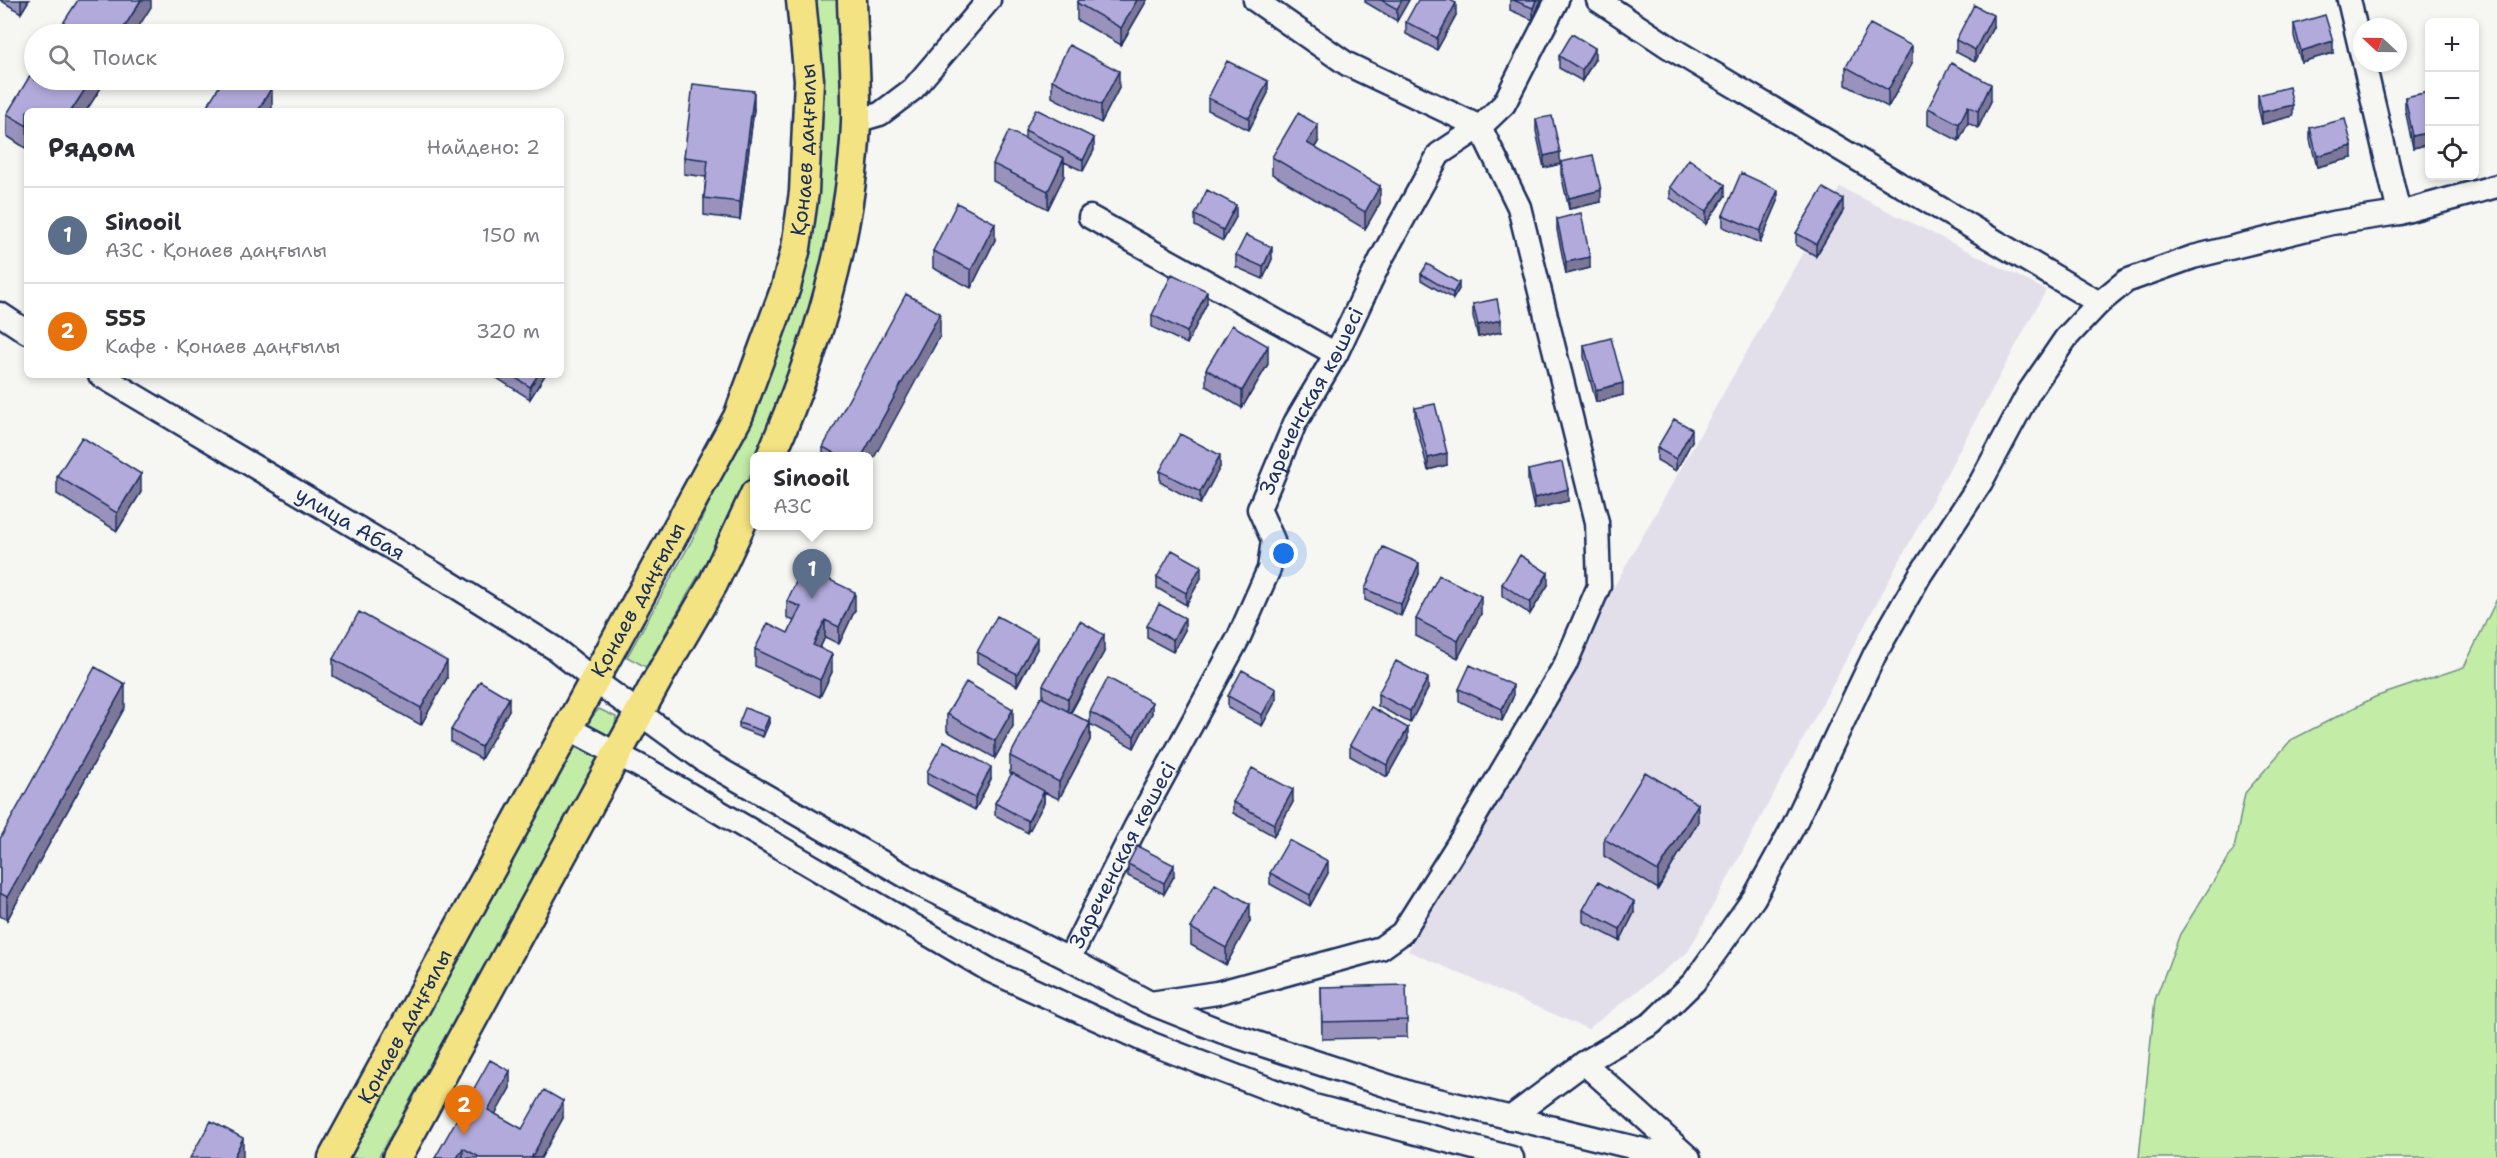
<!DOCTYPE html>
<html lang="ru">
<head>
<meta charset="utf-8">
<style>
	body { margin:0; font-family:"Shantell Sans",sans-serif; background:#f2f2f3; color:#2b2b33 }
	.controls { position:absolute; right:18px; top:18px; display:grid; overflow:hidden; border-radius:9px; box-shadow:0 3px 9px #0003 }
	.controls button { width:54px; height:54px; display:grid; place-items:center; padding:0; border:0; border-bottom:2px solid #e1e1e2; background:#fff; color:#2b2b33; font:30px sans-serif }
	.compass { position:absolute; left:2353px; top:18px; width:54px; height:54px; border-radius:50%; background:#fff; box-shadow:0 3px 9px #0003; rotate:292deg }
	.you { position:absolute; left:1284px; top:554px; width:21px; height:21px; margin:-15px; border:4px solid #fff; border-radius:50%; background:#1a73e8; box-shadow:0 0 0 9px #1a73e833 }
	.badge { display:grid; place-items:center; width:39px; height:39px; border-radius:50%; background:#1f6fb2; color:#fff; font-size:20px; font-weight:700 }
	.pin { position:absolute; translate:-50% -50px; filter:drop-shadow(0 2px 3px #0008) }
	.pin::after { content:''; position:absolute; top:32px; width:21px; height:18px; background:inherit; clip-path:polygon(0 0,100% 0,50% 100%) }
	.popup { position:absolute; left:750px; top:452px; width:123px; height:78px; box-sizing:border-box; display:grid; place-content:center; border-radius:9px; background:#fff; filter:drop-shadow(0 2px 4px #0005); font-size:20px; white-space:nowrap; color:#7c7c81 }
	.popup b { font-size:22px; color:#2b2b33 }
	.popup::after { content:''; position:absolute; left:50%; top:100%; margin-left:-12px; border:12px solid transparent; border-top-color:#fff }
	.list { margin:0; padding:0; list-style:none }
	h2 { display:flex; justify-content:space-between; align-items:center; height:78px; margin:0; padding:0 24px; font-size:26px }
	h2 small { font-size:20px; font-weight:400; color:#7c7c81 }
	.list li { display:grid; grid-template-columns:39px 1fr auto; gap:18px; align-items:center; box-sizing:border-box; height:96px; padding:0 24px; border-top:2px solid #e1e1e2 }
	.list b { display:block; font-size:22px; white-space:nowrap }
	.list p { margin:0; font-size:20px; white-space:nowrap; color:#7c7c81 }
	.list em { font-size:20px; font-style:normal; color:#7c7c81 }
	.icon { flex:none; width:33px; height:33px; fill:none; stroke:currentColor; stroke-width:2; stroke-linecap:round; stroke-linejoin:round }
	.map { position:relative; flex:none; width:2497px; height:1158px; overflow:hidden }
	.search { position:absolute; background:#fff; box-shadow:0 3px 9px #0003; left:24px; top:24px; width:540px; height:66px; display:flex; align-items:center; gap:15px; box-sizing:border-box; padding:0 21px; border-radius:33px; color:#7c7c81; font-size:22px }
	.panel { position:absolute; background:#fff; box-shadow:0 3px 9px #0003; left:24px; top:108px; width:540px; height:270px; border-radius:9px }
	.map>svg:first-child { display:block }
</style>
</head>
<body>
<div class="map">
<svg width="2497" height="1158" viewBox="0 0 2497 1158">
	<rect width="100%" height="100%" fill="#f6f6f2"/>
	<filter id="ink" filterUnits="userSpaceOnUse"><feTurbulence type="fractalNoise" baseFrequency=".0167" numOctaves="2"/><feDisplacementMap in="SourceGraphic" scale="12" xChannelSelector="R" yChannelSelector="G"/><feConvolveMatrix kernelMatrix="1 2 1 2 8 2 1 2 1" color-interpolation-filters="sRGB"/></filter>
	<g filter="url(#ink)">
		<path fill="#e2dfeb" d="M1840 187 2046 290 1688 952 1588 1029 1408 951Z"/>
		<path fill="#c3eca7" stroke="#6f8e82" stroke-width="1.5" d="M816 0H837L844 97 842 148 824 278 759 456H755V465L726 527 646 667 627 657 692 540 743 428 821 99 818 20Z
			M2497 599V1158H2139L2155 1000 2180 934 2234 849 2245 793 2291 740 2375 697 2464 667Z
			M599 709 616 717 615 729 378 1158H343L591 718Z"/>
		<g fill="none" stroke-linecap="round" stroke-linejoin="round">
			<defs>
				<g id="minor">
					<path d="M1598 0 1669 47 2099 303"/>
					<path d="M2349 0 2362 56"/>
					<path d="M2364 63 2399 213"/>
					<path d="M856 121 880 114 913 89 989 0"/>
					<path d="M1090 217 1336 354"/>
					<path d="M0 314 27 332"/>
					<path id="s1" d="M100 375 447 581 554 648 594 680 705 761 923 886 1069 959 1150 1003 1223 1032 1413 1094 1677 1158"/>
					<path d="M568 728 651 772 991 971 1152 1044 1314 1106 1512 1158"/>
					<path id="s2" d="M1069 959 1135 828 1239 637 1269 569 1273 540 1259 509 1295 423 1336 354 1381 259 1439 154 1480 127 1504 104 1557 0"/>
					<path d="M1151 1003 1217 993 1381 948 1402 933 1467 830 1565 665 1599 586 1597 522 1519 207 1480 127 1347 64 1255 0"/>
					<path d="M1584 1063 1689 1158"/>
					<path d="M1510 1118 1584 1063 1652 1023 1694 982 1754 898 1794 825 1875 654 1920 575 1981 482 2029 392 2066 338 2099 303 2126 281 2193 257 2332 223 2399 213 2497 186"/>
				</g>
				<g id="major">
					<path d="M771 456C816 351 851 239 856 123 857 82 853 41 852 0"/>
					<path id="s3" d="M333 1158 738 417 786 287 796 248 804 192 809 80 801 0"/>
					<path d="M397 1158 660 675 713 584 755 494"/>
				</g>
			</defs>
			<use href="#minor" stroke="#1b2f5e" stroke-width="27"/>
			<use href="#major" stroke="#1b2f5e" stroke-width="33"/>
			<use href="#minor" stroke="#f6f6f2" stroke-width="22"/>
			<use href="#major" stroke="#f4e382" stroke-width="28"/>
		</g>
		<path fill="#9992bc" stroke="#1b2f5e" stroke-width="1.5" d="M0 0H29L21 13Z
			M1079 0H1147L1121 45 1077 20V3Z
			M1365 0H1409L1397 21 1365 2Z
			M1510 0H1541L1533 20 1510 10Z
			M1456 15 1437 50 1406 34V22Z
			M2294 24 2333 53 2301 62 2294 36Z
			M1993 27 1975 62 1956 52V40Z
			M1559 56 1595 59 1582 81 1559 68Z
			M1912 64 1888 107 1846 85V67Z
			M34 80H106L86 111H27V149L7 136V114Z
			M1052 80 1119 88 1101 123 1052 97Z
			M2430 92V144L2413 148 2405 109V97Z
			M1268 93 1249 130 1208 110V98Z
			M2258 95 2293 116 2262 124 2258 107Z
			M1991 101 1978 128 1968 123 1959 141 1928 125V108Z
			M754 109 740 220 704 215V198L706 177 684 174V157Z
			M1536 119 1560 164 1544 168 1536 131Z
			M2310 128 2352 158 2317 167 2310 140Z
			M1025 130 1094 150 1083 171 1064 162V176L1048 209 993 181V164L1025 139Z
			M1318 142 1315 147 1380 203 1365 229 1272 174V157Z
			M1561 162 1601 202 1569 209 1561 174Z
			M1670 187 1725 196 1706 224 1670 198Z
			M1778 201 1760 243 1723 227V215Z
			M1843 211 1816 256 1796 245V233Z
			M1195 215 1236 217 1223 241 1195 226Z
			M1557 219 1590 268 1566 274 1557 230Z
			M995 240 971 288 933 268V251Z
			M1236 255 1272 259 1263 279 1236 267Z
			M1421 274 1459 289 1453 299 1421 280Z
			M1207 303 1187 344 1152 327V315Z
			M1473 304 1501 332 1478 337 1473 316Z
			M940 336 869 456H823V447Z
			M1584 345 1623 395 1596 402 1584 357Z
			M1268 364 1242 408 1206 386V369Z
			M492 375H545L530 399Z
			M1415 408 1447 465 1428 470 1415 420Z
			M1692 441 1676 471 1657 460V448Z
			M1220 467 1200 504 1160 482V471Z
			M1528 470 1568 501 1534 509 1528 482Z
			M57 476 141 492 117 531 57 494Z
			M1419 574 1401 616 1365 600V589Z
			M1157 577 1201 578 1186 605 1157 588Z
			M1502 584 1548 585 1530 614 1502 596Z
			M787 601 855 610 839 644 825 637 820 648 832 672 820 697 755 666V649L788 633 794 621 787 618Z
			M1481 614 1458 658 1416 636V619Z
			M1147 626 1185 630 1173 652 1147 638Z
			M1037 649 1017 686 977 663V652Z
			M1104 652 1071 713 1090 723V712L1152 713 1134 748 1090 724V740L1059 799 1044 792V803L1028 833 995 815V803L1012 774 1010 773V756L1043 698V685Z
			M333 659 447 678 421 725 333 676Z
			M1428 689 1410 723 1378 706V694Z
			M1459 689 1513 697 1502 721 1459 701Z
			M1228 696 1276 700 1262 726 1228 708Z
			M125 707 7 920 0 916V839Z
			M509 710 481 759 451 742V730Z
			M947 714 1013 726 995 758 947 731Z
			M739 723H769L763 737 739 728Z
			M1408 739 1387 777 1350 756V745Z
			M927 772 991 779 975 810 927 784Z
			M1233 802H1293L1274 836 1233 813Z
			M1698 822 1658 889 1604 856V839Z
			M1128 864 1174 876 1164 894 1128 876Z
			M1270 873H1328L1310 906 1270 884Z
			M1583 910 1634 913 1620 941 1583 922Z
			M1250 921 1226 965 1191 945V928Z
			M1321 987 1407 1020V1037L1322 1039Z
			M510 1088 495 1114 522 1129 563 1118 541 1158H435Z"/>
		<path fill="#7d7799" stroke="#1b2f5e" stroke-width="1.5" d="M21 0H29L21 13Z
			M141 0H151V7L134 34H120Z
			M1137 0H1147L1121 45V28Z
			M1402 0H1409L1397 21V9Z
			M1536 0H1541L1533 20V8Z
			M1456 3V15L1437 50V38Z
			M1993 15V27L1975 62V50Z
			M2333 41V53L2301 62V51Z
			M1912 46V64L1888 107V90Z
			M1595 48V59L1582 81V70Z
			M1119 71V88L1101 123V105Z
			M91 80H106L86 111H71Z
			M1268 81V93L1249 130V118Z
			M1991 84V101L1978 128V111Z
			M272 87V111H258Z
			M754 91V109L740 220V202Z
			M2293 105V116L2262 124V112Z
			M1968 106V123L1959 141V124Z
			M1318 125V142L1307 160V143Z
			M2430 132V144L2413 148V136Z
			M1094 138V150L1083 171V160Z
			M2352 146V158L2317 167V156Z
			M1560 152V164L1544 168V156Z
			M1064 158V176L1048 209V191Z
			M1725 185V196L1706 224V212Z
			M1380 186V203L1365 229V212Z
			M1601 190V202L1569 209V198Z
			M1778 190V201L1760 243V231Z
			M1843 199V211L1816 256V244Z
			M1236 205V217L1223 241V230Z
			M995 223V240L971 288V270Z
			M1272 247V259L1263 279V267Z
			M1590 257V268L1566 274V262Z
			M1459 283V289L1453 299V293Z
			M1207 291V303L1187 344V332Z
			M940 313V336L869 467V456H862Z
			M1501 320V332L1478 337V325Z
			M1268 346V364L1242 408V391Z
			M538 375H545L530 399V387Z
			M1623 383V395L1596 402V390Z
			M1692 429V441L1676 471V459Z
			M1447 453V465L1428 470V458Z
			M1220 455V467L1200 504V492Z
			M141 474V492L117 531V513Z
			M1568 489V501L1534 509V498Z
			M1419 563V574L1401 616V604Z
			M1201 566V578L1186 605V593Z
			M1548 573V585L1530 614V603Z
			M855 592V610L839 644V627Z
			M1481 596V614L1458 658V641Z
			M1185 618V630L1173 652V640Z
			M825 620V637L813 662V645Z
			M1104 635V652L1068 716V699Z
			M1037 638V649L1017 686V674Z
			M832 654V672L820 697V680Z
			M447 661V678L421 725V708Z
			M1428 678V689L1410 723V711Z
			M125 684V707L7 920V897Z
			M1513 685V697L1502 721V709Z
			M1276 689V700L1262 726V715Z
			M509 698V710L481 759V747Z
			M1152 702V713L1134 748V736Z
			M1013 709V726L995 758V741Z
			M769 717V723L763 737V731Z
			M1090 723V740L1059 799V782Z
			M1408 728V739L1387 777V765Z
			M991 767V779L975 810V798Z
			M1293 790V802L1274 836V824Z
			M1044 791V803L1028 833V821Z
			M1698 804V822L1658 889V871Z
			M1328 861V873L1310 906V895Z
			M1174 865V876L1164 894V883Z
			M1634 901V913L1620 941V929Z
			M1250 904V921L1226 965V948Z
			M510 1071V1088L488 1127V1110Z
			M563 1101V1118L541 1158H531Z
			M243 1138V1158H233Z
			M463 1148V1158H457Z"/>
		<path fill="#b2aadb" stroke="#1b2f5e" stroke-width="1.5" d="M78 0H141L120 34H56Z
			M1079 0H1137L1121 28 1077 3Z
			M1381 0H1402L1397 9Z
			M1418 0H1450L1456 3 1437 38 1406 22Z
			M1513 0H1536L1533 8Z
			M1974 5 1993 15 1975 50 1956 40Z
			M2325 15 2333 41 2301 51 2294 24Z
			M1870 24 1912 46 1888 90 1846 67Z
			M1572 34 1595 48 1582 70 1559 56Z
			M1069 45 1119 71 1101 105 1052 80Z
			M1227 61 1268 81 1249 118 1208 98Z
			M1951 63 1991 84 1978 111 1968 106 1959 124 1928 108Z
			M34 69V80H91L71 111H27V126L7 114Z
			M223 80H260L272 87 258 111H204Z
			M693 84 754 91 740 202 704 198 708 160 684 157Z
			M2289 87 2293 105 2262 112 2258 95Z
			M2430 92V132L2413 136 2405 97Z
			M1036 109 1094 138 1083 160 1025 130Z
			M1298 113 1318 125 1307 143 1380 186 1365 212 1272 157Z
			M1552 116 1560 152 1544 156 1536 119Z
			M2345 119 2352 146 2317 156 2310 128Z
			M1009 131 1064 158 1048 191 993 164Z
			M1593 155 1601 190 1569 198 1561 162Z
			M1689 159 1725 185 1706 212 1670 187Z
			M1741 173 1778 190 1760 231 1723 215Z
			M1823 188 1843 199 1816 244 1796 233Z
			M1207 190 1236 205 1223 230 1195 215Z
			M957 203 995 223 971 270 933 251Z
			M1581 213 1590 257 1566 262 1557 219Z
			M1246 235 1272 247 1263 267 1236 255Z
			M1427 264 1459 283 1453 293 1421 274Z
			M1172 274 1207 291 1187 332 1152 315Z
			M906 294 940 313 862 456H839L823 447Z
			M1497 299 1501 320 1478 325 1473 304Z
			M1232 325 1268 346 1242 391 1206 369Z
			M1611 338 1623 383 1596 390 1584 345Z
			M511 375H538L530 387Z
			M1435 404 1447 453 1428 458 1415 408Z
			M1674 419 1692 429 1676 459 1657 448Z
			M1180 434 1220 455 1200 492 1160 471Z
			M82 437 141 474 117 513 57 476Z
			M1562 462 1568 489 1534 498 1528 470Z
			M1383 547 1419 563 1401 604 1365 589Z
			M1172 550 1201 566 1186 593 1157 577Z
			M1520 555 1548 573 1530 603 1502 584Z
			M803 567 855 592 839 627 825 620 813 645 832 654 820 680 755 649 768 623 788 633 801 607 787 601Z
			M1439 575 1481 596 1458 641 1416 619Z
			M1159 604 1185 618 1173 640 1147 626Z
			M359 612 447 661 421 708 333 659Z
			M997 616 1037 638 1017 674 977 652Z
			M1080 621 1104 635 1068 699 1043 685Z
			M1396 661 1428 678 1410 711 1378 694Z
			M1470 665 1513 685 1502 709 1459 689Z
			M95 667 125 684 7 897 0 893V839Z
			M1242 670 1276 689 1262 715 1228 696Z
			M1108 678 1152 702 1134 736 1090 712Z
			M480 681 509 698 481 747 451 730Z
			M966 682 1013 709 995 741 947 714Z
			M1041 697 1090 723 1059 782 1010 756Z
			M1371 707 1408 728 1387 765 1350 745Z
			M745 708 769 717 763 731 739 723Z
			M944 741 991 767 975 798 927 772Z
			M1252 768 1293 790 1274 824 1233 802Z
			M1645 772 1698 804 1658 871 1604 839Z
			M1012 773 1044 791 1028 821 995 803Z
			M1289 840 1328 861 1310 895 1270 873Z
			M1137 846 1174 865 1164 883 1128 864Z
			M1598 882 1634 901 1620 929 1583 910Z
			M1215 884 1250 904 1226 948 1191 928Z
			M1406 985 1407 1020 1322 1022 1321 987Z
			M490 1060 510 1071 488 1110 522 1129 544 1090 563 1101 531 1158H481L463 1148 457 1158H435Z
			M211 1121 243 1138 233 1158H190Z"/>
	</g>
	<g text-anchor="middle" stroke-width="6" stroke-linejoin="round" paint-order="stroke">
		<g font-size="21" fill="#1b2f5e" stroke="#f6f6f2">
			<text dy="7" stroke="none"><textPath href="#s3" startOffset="1122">Қонаев даңғылы</textPath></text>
			<text dy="7" stroke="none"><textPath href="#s2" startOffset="622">Зареченская көшесі</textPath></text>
			<text dy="7" stroke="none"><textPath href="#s1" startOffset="291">улица Абая</textPath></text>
			<text dy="7" stroke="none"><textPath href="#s3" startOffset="636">Қонаев даңғылы</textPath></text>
			<text dy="7" stroke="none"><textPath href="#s2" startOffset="117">Зареченская көшесі</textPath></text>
			<text dy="7" stroke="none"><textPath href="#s3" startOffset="150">Қонаев даңғылы</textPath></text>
		</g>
	</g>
</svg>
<div class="controls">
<button>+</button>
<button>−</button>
<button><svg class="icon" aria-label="locate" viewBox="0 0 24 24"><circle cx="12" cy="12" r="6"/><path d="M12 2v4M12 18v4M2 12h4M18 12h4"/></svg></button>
</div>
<svg class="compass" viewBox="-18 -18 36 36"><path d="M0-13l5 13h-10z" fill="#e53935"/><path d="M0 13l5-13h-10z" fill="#7c7c81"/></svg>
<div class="you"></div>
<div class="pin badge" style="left:812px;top:599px;background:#5c6f8a">1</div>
<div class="popup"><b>Sinooil</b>АЗС</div>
<div class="pin badge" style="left:464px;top:1135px;background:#e8710a">2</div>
<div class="search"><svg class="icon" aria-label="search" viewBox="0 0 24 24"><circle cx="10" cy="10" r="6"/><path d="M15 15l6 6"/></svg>Поиск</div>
<section class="panel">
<h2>Рядом<small>Найдено: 2</small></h2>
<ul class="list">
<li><span class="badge" style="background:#5c6f8a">1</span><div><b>Sinooil</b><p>АЗС · Қонаев даңғылы</p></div><em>150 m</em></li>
<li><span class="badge" style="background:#e8710a">2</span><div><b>555</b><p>Кафе · Қонаев даңғылы</p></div><em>320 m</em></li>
</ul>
</section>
</div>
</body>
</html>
